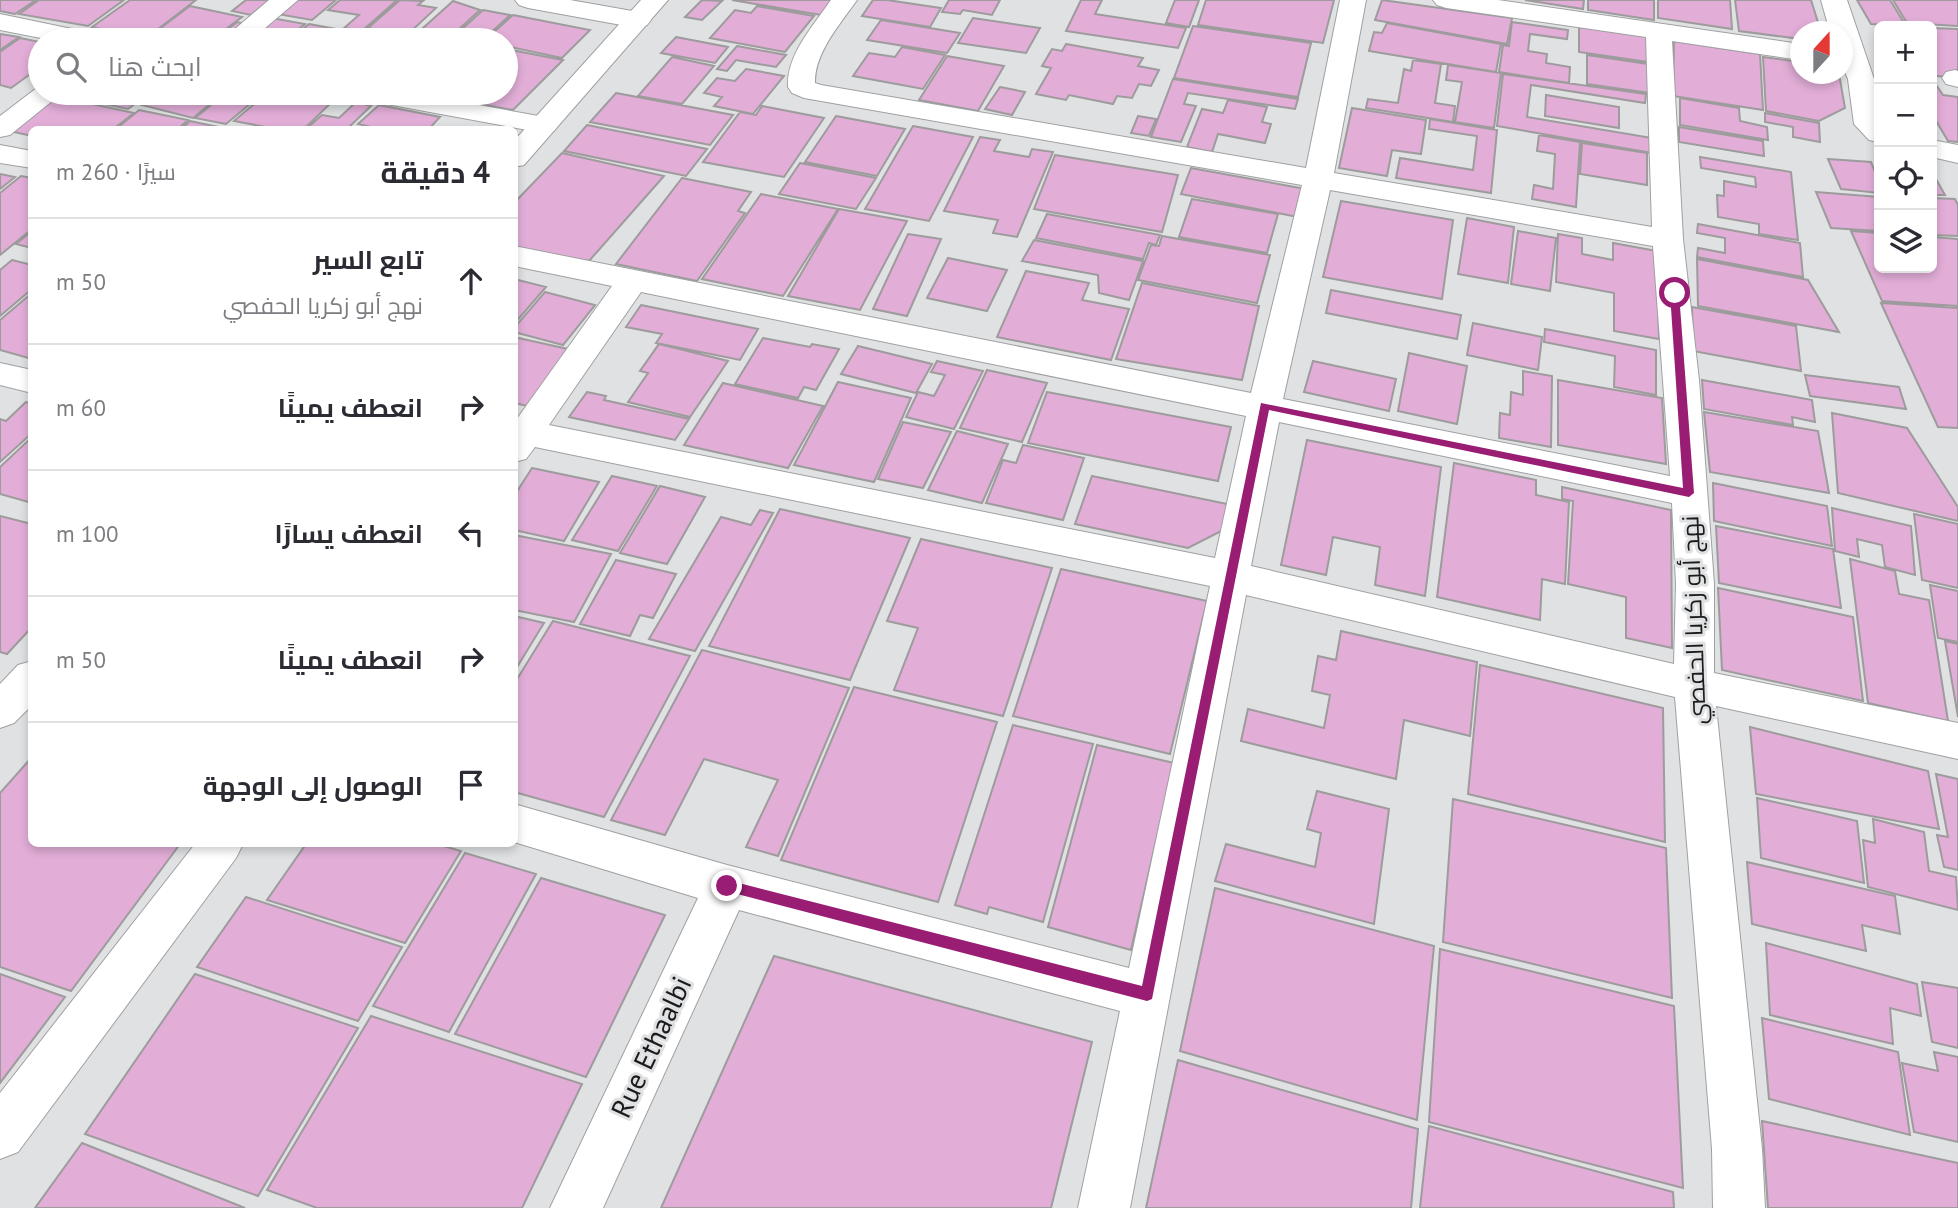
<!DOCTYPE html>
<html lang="ar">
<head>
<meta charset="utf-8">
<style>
	body { margin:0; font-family:"PT Sans",Cairo,sans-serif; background:#f7f7f7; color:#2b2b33; direction:rtl }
	.controls { position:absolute; right:21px; top:21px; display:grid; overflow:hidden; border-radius:10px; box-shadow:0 4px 10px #0003 }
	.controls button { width:63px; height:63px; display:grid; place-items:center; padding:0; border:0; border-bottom:2px solid #e1e1e2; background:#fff; color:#2b2b33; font:35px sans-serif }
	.compass { position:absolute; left:1790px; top:21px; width:63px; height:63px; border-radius:50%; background:#fff; box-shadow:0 4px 10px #0003; rotate:21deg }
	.stop { position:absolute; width:21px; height:21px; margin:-16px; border:5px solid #9a1d74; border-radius:50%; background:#fff }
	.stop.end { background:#9a1d74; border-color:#fff; box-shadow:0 2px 7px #0008 }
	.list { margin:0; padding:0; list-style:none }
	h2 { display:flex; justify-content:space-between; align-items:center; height:91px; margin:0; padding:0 28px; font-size:30px }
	h2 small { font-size:23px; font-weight:400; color:#7c7c81 }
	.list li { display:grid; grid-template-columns:46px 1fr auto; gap:21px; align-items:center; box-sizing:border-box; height:126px; padding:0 28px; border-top:2px solid #e1e1e2 }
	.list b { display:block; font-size:26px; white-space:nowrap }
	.list p { margin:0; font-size:23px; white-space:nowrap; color:#7c7c81 }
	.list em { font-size:23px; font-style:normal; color:#7c7c81 }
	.icon { flex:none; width:38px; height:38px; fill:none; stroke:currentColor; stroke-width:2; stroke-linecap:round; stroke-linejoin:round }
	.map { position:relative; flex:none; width:1958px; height:1208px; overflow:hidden; direction:ltr }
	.search { position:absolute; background:#fff; box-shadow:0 4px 10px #0003; left:28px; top:28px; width:490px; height:77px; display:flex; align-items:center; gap:18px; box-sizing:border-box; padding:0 24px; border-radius:38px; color:#7c7c81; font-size:26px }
	.panel { position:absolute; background:#fff; box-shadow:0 4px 10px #0003; left:28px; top:126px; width:490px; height:721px; border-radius:10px; direction:rtl }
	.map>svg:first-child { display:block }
</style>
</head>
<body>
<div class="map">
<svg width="1958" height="1208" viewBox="0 0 1958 1208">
	<rect width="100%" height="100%" fill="#e0e1e3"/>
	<path fill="#e2aed8" stroke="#9d9b9c" stroke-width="2" d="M0 0H36L15 14 0 11Z
		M39 0H124L88 26 19 14Z
		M130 0H196L145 39 92 27Z
		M246 0H270L251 15 232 11Z
		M273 0H336L312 20 260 11Z
		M340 0H397L362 31 344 28 359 15 328 10Z
		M400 0 423 1 418 5 436 8 407 35 368 28Z
		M702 0 722 1 702 20 685 17Z
		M732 0H832L821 15Z
		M873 0H887L941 8 930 27 862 16Z
		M949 0H1000L992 15 963 10 960 14 942 12Z
		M1081 0H1102L1095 14 1186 28 1178 48 1066 31Z
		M1175 0H1199L1189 27 1166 23Z
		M1206 0H1334L1323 43 1198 25Z
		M1382 0 1512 18 1507 44 1375 20Z
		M1525 0H1584L1583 9Z
		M1588 0H1654V20L1588 10Z
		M1658 0H1730L1732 29 1658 18Z
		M1735 0H1811L1821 32H1800V39L1739 31Z
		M1857 0H1890L1906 26 1871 24Z
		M1893 0H1958V26L1907 23Z
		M453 1 480 10 447 40 412 38Z
		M190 6 242 17 211 40 146 39Z
		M757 6 814 16 785 52 710 38 735 10 751 13Z
		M483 10 510 15 483 40H450Z
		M513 15 590 30 562 58 506 46V40H485Z
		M266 17 305 24 285 40H214L237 22 255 26Z
		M973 18 1040 28 1026 53 958 43Z
		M881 20 960 33 947 53 867 40Z
		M1512 22 1568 30 1567 39 1530 34 1528 51 1547 54 1546 63 1570 67 1569 83 1499 72 1503 45 1509 46Z
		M1387 23 1501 44 1496 72 1369 51 1374 32 1382 33Z
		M309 24 369 35 363 40H289Z
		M1193 26 1311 43 1298 97 1174 78Z
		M1579 27 1647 36 1648 62 1579 52Z
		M1932 28 1958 29V77L1932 76Z
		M372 33 406 39 365 40Z
		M0 34 19 37 0 50Z
		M676 37 728 47 715 63 661 53Z
		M20 38 40 42V67L11 88 0 85V52Z
		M1674 41 1760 54 1763 110 1673 96Z
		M1066 44 1143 58 1138 66 1159 70 1151 86 1139 84 1132 98 1117 96 1113 104 1069 95 1066 100 1036 94 1051 68 1042 66 1052 49 1062 51Z
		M737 46 786 55 776 67 736 60 727 71 717 69Z
		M902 47 945 55 923 89 853 76 869 53 895 57Z
		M506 49 563 60 513 110 470 102 474 98 451 93H506Z
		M1587 55 1648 64 1650 93 1587 84Z
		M947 56 1004 66 978 111 919 100Z
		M672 57 714 66 682 104 638 96Z
		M1763 57 1800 62V74H1839L1845 108 1819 121 1766 111Z
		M1413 60 1441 64 1435 103 1455 106 1453 122 1366 108 1368 99 1398 103 1404 69 1411 71Z
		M1448 65 1501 73 1494 128 1455 122 1462 82 1446 80Z
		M746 69 784 76 753 114 714 106 722 97 704 93 717 78 735 81Z
		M1503 74 1646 94 1645 103 1531 85 1527 117 1652 138V153L1497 126Z
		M1173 79 1298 99 1295 109 1188 93 1184 104 1196 106 1181 142 1151 137Z
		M1932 79 1943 95 1958 97V142L1948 141 1932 114Z
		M1000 87 1025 92 1012 115 985 109Z
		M53 93H149L128 109Z
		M158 93H223L193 118 142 105Z
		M226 93H263L226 124 195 118Z
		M267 93H308L336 98 303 130H282L234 121Z
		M616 93 733 115 710 145 590 122Z
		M51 95 134 113 112 130H32V136L5 130Z
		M1546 95 1619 107V128L1545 116Z
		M1680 98 1739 108 1740 121 1767 127 1768 140 1680 125Z
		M1228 100 1267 107 1262 122 1271 124 1265 143 1218 134 1212 152 1187 147 1202 109 1223 113Z
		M356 102 371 106 346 130H305L322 115 339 118Z
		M379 105 440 117 428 130H373L375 128 358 124Z
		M762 106 824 118 784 177 703 162 740 112 756 115Z
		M1352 108 1426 120 1421 154 1392 150 1387 176 1339 168Z
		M139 110 188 120 177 130H115Z
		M1765 113 1819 123 1820 142 1793 137V127L1765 122Z
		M836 116 905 129 877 176 805 162Z
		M1138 116 1156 119 1149 136 1131 133Z
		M1430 119 1497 130 1491 193 1396 178 1400 158 1473 170 1477 136 1429 129Z
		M190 121 223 128 180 130Z
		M587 125 707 149 686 176 564 151Z
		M913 126 973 137 929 221 865 209Z
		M1679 127 1763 141 1764 156 1679 142Z
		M1539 135 1580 142 1576 207 1532 199 1534 185 1553 189 1555 154 1537 151Z
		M980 137 1000 140 994 151 1029 157 1032 149 1053 152 1017 237 993 233 998 220 944 211Z
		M1582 143 1647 153V185L1580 174Z
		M562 153 664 176 589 261 514 248V203Z
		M1055 155 1178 175 1162 232 1034 209Z
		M1700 157 1791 172 1798 240 1759 234V224L1718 217 1717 195 1724 196V181L1756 187 1755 177 1701 168Z
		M1828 159 1871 162 1879 181V193L1841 189Z
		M800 163 876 178 856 209 779 194Z
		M1191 168 1311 190 1303 218 1181 194Z
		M1932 172 1945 195H1932Z
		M0 174 15 177 0 189Z
		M21 176 32 178V229L0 255V193Z
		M682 178 751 192 738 211 745 213 697 281 616 264Z
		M1816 192 1879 197V231L1831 228Z
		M761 194 838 209 783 296 702 279Z
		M1932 198 1955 199 1958 205V236L1932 235Z
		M1192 199 1278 214 1267 253 1179 237Z
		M1341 201 1453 220 1442 299 1323 277Z
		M839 209 907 221 860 310 788 296Z
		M1047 214 1160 235 1156 245 1149 243 1143 259 1036 238Z
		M1467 218 1514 227 1508 283 1458 274Z
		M1698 224 1800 243 1803 277 1697 257 1698 248 1725 253V238L1697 233Z
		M32 231V248L16 244Z
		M1518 231 1556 238 1550 291 1511 284Z
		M1851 231 1879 233V268H1932V237L1958 239V306L1882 301Z
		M908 234 941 239 907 316 873 309Z
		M1558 234 1582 238V254L1613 260V243L1657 251 1659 339 1614 331V293L1556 282Z
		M1162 236 1270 255 1257 303 1138 280 1151 245 1159 246Z
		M1034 240 1143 261 1129 300 1099 293 1098 275 1022 261Z
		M948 258 1007 270 987 311 927 298Z
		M1697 259 1808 280 1839 332 1698 306Z
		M12 260 32 265V289L0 316V270Z
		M1026 271 1089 283 1082 300 1129 309 1111 360 997 337Z
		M514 279 546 287 514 324Z
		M1142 283 1259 306 1242 380 1116 359Z
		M1331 290 1461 315 1457 339 1326 313Z
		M545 292 595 305 563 345 514 332V328Z
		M32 293V359L0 350V320Z
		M1881 303 1958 308V428L1938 427Z
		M641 305 758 329 740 360 656 343 662 334 626 327Z
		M1692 307 1796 326 1801 371 1693 351Z
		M1473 323 1542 337 1538 370 1467 355Z
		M1545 329 1656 350V395L1614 387 1615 356 1544 342Z
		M514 337 568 349 527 406 514 403Z
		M763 338 810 347 812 344 839 349 816 390 804 387 798 398 735 384Z
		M659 344 728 361 690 417 628 402 648 373 640 371Z
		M858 346 932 364 916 393 841 374Z
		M1409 353 1467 366 1457 424 1398 411Z
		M937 361 983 371 954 429 906 417 918 392 934 396 945 375 931 372Z
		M1313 361 1396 379 1389 411 1304 392Z
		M987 370 1047 383 1022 442 960 428Z
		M1523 371 1552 376 1551 447 1499 438 1500 413 1510 415 1511 392 1523 395Z
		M1805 375 1899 387 1906 409 1810 396Z
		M1558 380 1662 398 1666 464 1558 445Z
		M1702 380 1812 400 1815 422 1792 417 1793 425 1704 409Z
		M838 382 911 398 874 482 794 465Z
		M723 383 823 406 788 468 684 445Z
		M587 392 606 396 604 400 689 419 675 440 569 417Z
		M1047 392 1231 427 1218 481 1028 443Z
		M26 402 32 404V433L0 462V419L6 421Z
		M1704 412 1818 431 1829 493 1710 472Z
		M1832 413 1907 428 1958 507V521L1838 493Z
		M903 422 951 432 923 488 878 479Z
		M957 431 1008 444 982 503 928 490Z
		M32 437V503L0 494V467Z
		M1307 440 1441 467 1425 596 1375 585 1380 547 1333 537 1326 575 1281 565Z
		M1023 445 1084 458 1063 520 986 503 1003 460 1016 463Z
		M1454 463 1536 480V495L1569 502 1565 584 1542 579 1540 620 1437 597Z
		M532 468 599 482 564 541 514 530V496Z
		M612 476 657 486 618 551 572 540Z
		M1092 476 1232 505 1229 527 1188 548 1075 524Z
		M1713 483 1827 506 1832 546 1714 521Z
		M660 486 705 497 667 564 620 553Z
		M1562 487 1671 510 1672 648 1626 638V597L1568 584 1573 501 1562 499Z
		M1832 508 1911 526 1915 575 1885 567 1882 545 1857 539 1859 557 1835 551Z
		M780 509 910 538 850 680 709 646Z
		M760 510 773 513 695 651 649 639 721 517 751 525Z
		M1914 514 1958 524V588L1922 580Z
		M0 516 32 524V627L7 654 0 652Z
		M1716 526 1833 549 1841 608 1719 583Z
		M514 535 611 554 574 622 514 610Z
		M921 539 1052 568 1003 716 894 690 918 628 887 621Z
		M1850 559 1895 571 1899 594 1929 600 1948 721 1868 703Z
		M616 560 676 574 653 618 640 615 630 636 580 624Z
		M1061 569 1207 601 1170 754 1013 716Z
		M1930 585 1958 591V642L1938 638Z
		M1718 588 1853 617 1863 701 1722 670Z
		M514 616 544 623 514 672Z
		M553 621 690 656 604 817 514 792V684Z
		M1341 631 1477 662 1470 736 1404 720 1396 779 1241 741 1248 709 1324 728 1330 695 1312 691 1318 656 1336 660Z
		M1945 641 1958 644V717Z
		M702 650 849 688 778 856 746 847 778 780 704 759 665 835 611 820Z
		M1480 665 1663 708 1665 842 1468 794Z
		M854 687 997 722 938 902 781 860Z
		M1013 725 1093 744 1043 922 989 907 987 914 955 905Z
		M1750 727 1928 771 1939 829 1756 794Z
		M1097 745 1174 763 1131 950 1048 927Z
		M32 757V844H180L71 991 0 967V793Z
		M1936 774 1958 779V870L1944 867 1937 835 1948 837Z
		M1317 791 1389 809 1374 924 1215 881 1226 844 1315 867 1321 833 1307 829Z
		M1757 798 1857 821 1864 883 1761 858Z
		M1453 799 1666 848 1672 998 1443 942Z
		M1873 819 1924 832 1929 871 1956 877 1958 910 1868 887 1863 840 1875 843Z
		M306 844H437L461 851 405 943 267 900Z
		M465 853 536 874 449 1032 373 1006Z
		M1747 862 1895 896 1900 934 1862 925 1866 951 1752 924Z
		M541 878 665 915 586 1077 455 1034Z
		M1215 888 1434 946 1417 1120 1180 1051Z
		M246 897 402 947 358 1021 197 967Z
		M1766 943 1917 984 1921 1016 1890 1008 1893 1044 1770 1015Z
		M1440 949 1674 1006 1683 1188 1429 1122Z
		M774 956 1092 1042 1051 1208H661Z
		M0 974 65 997 0 1083Z
		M195 974 358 1028 258 1196 85 1134Z
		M1922 982 1958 988V1048L1932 1042Z
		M371 1016 582 1084 522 1208H317L267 1190Z
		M1762 1018 1898 1052 1910 1135 1769 1099Z
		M1934 1052 1958 1057V1142L1914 1132 1902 1063 1938 1071Z
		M1178 1060 1418 1129 1411 1208H1146Z
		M1762 1121 1958 1163V1208H1768Z
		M1429 1126 1673 1192 1674 1208H1420Z
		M82 1143 245 1208H35Z"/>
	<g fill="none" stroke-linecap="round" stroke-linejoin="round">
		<defs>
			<path id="minor" d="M269 0H298L251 40H222Z
				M515 0H570L638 12 647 15 651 20 647 25 638 28 528 8 519 5Z
				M831 0H857C841 23 814 53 815 83L821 85 1306 168 1340 0H1366L1334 173 1652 227 1646 37 1446 8 1437 5 1433 0H1498L1800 44V60L1672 41 1683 239 1699 380 1714 584V673L1958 723V759L1716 706 1762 1149 1765 1208H1713L1712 1149 1675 697 1246 595 1130 1208H1078L1120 1011 739 910 603 1208H550L698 898 514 842V804L727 865 1129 968 1210 586 535 447 526 459 514 462V423L612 286 514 266V246L1251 393 1302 185 804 98 792 93 788 87C786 55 814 25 831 0ZM1330 190 1653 246 1670 476 1283 399ZM641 292 1246 416 1215 558 549 425ZM1279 422 1672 503 1676 584 1674 664 1251 566Z
				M1821 0H1847L1874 79 1879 108V142L1869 140 1854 124 1848 79 1842 65V32H1830Z
				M0 14 96 34 100 40H51L0 30Z
				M1955 70 1958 71V87L1946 84 1942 78 1946 72Z
				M38 87 40 93H62L10 135 0 137V116Z
				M356 93H413L544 117 554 119 558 125 554 131 544 133 370 101 360 99Z
				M1932 140 1958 145V163L1932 157Z
				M0 145 32 151V168L0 163Z
				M0 363 32 370V393L0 385Z
				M195 844H243L236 858 18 1152 0 1159V1093Z"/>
			<path id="tertiary" d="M641 0H668L524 165 514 167V141Z
				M32 661V705L14 723 0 728V684L18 665Z"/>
		</defs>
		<use href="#minor" stroke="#9fa0a2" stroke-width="2"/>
		<use href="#tertiary" stroke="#9fa0a2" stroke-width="2"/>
		<use href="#minor" fill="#fff" fill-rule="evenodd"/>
		<use href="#tertiary" fill="#fff" fill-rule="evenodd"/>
	</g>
	<path fill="#9a1d74" d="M1675 290 1679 293 1694 493 1689 497 1269 410 1152 999 1147 1001 722 890V882L727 880 1142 986 1261 403 1683 488 1670 293Z"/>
	<g text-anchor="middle" stroke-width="6" stroke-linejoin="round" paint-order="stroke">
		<g font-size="24" fill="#1b1b1c" stroke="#e0e1e3">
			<text transform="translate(1694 620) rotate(-92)" y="8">نهج أبو زكريا الحفصي</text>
		</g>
		<g font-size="28" fill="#1b1b1c" stroke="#e0e1e3">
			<text transform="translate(651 1047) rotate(-65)" y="10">Rue Ethaalbi</text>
		</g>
	</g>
</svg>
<div class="controls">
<button>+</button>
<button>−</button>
<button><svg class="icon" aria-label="locate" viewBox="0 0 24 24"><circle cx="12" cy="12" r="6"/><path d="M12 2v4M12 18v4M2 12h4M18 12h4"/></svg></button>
<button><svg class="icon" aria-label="layers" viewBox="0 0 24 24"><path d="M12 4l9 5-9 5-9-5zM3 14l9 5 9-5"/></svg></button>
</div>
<svg class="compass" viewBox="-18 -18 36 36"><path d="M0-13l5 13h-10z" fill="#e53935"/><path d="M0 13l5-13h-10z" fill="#7c7c81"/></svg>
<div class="stop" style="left:1675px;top:293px"></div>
<div class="stop end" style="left:727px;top:886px"></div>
<div class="search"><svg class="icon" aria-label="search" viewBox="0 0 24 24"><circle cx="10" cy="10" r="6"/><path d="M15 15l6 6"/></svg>ابحث هنا</div>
<section class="panel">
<h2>4 دقيقة<small>سيرًا · 260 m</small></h2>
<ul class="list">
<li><svg class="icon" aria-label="ahead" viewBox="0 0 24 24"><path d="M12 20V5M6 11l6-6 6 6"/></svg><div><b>تابع السير</b><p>نهج أبو زكريا الحفصي</p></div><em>50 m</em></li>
<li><svg class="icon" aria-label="right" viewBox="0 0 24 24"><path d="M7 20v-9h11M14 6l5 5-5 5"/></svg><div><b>انعطف يمينًا</b></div><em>60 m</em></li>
<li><svg class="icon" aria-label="left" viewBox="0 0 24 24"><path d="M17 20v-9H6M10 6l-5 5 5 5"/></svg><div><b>انعطف يسارًا</b></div><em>100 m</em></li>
<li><svg class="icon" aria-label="right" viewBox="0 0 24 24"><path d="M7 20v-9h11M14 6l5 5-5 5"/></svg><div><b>انعطف يمينًا</b></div><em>50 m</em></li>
<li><svg class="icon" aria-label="arrive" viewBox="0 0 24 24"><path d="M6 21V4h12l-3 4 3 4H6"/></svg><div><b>الوصول إلى الوجهة</b></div></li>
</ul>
</section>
</div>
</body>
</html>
